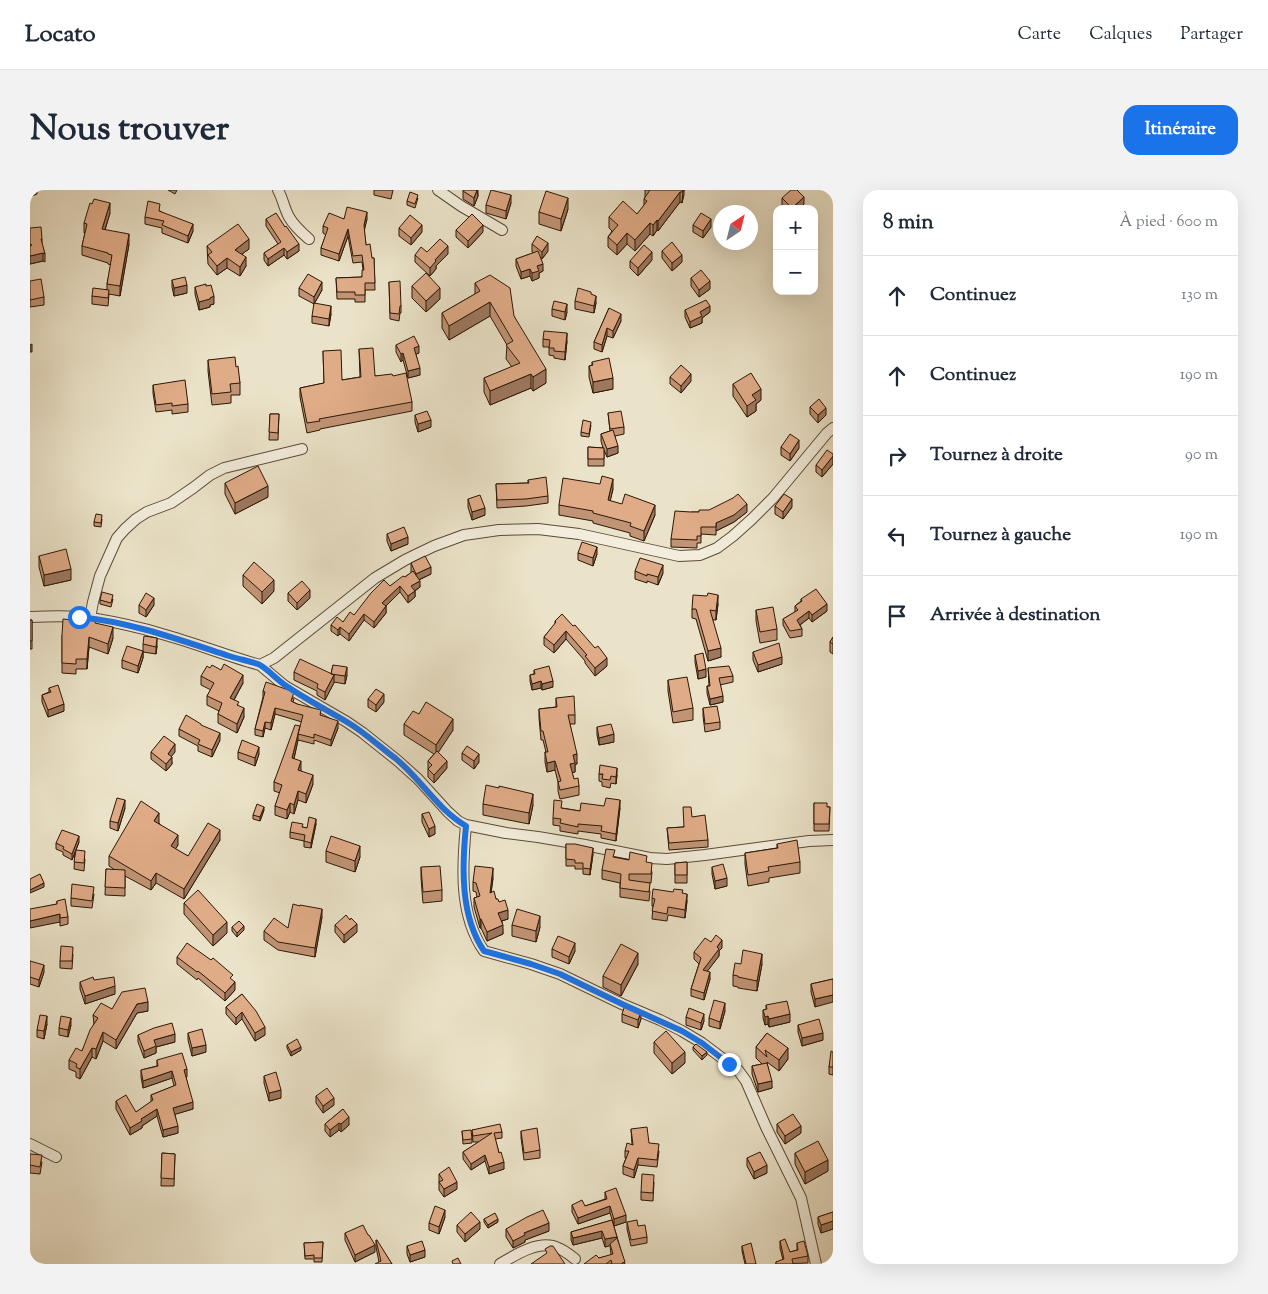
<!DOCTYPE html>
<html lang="fr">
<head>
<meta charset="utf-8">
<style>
	body { margin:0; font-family:"Sorts Mill Goudy",serif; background:#f2f2f3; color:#1f2937 }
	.controls { position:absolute; right:15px; top:15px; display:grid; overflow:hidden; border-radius:10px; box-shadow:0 5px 20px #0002 }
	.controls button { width:45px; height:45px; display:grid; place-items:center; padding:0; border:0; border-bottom:1px solid #e0e1e3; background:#fff; color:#1f2937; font:25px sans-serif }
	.compass { position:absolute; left:683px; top:15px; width:45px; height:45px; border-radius:50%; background:#fff; box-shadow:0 5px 20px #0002; rotate:35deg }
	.stop { position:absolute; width:15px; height:15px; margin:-11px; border:4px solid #1a73e8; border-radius:50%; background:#fff }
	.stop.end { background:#1a73e8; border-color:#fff; box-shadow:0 1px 5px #0008 }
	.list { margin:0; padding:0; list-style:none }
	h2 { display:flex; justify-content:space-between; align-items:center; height:65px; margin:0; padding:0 20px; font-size:21px }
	h2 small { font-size:16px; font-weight:400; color:#747a83 }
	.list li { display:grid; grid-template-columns:32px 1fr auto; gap:15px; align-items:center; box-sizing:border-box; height:80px; padding:0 20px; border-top:1px solid #e0e1e3 }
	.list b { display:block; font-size:19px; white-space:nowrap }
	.list em { font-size:16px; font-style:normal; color:#747a83 }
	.icon { flex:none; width:28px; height:28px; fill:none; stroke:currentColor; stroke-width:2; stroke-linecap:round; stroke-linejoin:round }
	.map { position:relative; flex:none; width:803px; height:1074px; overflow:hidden; border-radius:15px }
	header { display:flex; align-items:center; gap:30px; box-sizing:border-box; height:70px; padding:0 25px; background:#fff; border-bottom:1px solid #e0e1e3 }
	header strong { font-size:24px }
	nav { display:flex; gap:28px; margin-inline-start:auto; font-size:18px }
	.intro { display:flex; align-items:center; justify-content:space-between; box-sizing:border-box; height:120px; padding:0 30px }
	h1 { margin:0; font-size:35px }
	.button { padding:12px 22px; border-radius:15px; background:#1a73e8; color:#fff; font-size:18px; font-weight:700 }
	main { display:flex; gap:30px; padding:0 30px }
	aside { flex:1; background:#fff; border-radius:15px; box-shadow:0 5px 20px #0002 }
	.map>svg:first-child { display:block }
</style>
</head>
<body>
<header>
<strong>Locato</strong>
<nav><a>Carte</a><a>Calques</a><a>Partager</a></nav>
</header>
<div class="intro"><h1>Nous trouver</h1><a class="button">Itinéraire</a></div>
<main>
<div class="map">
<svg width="803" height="1074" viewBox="0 0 803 1074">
	<rect width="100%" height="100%" fill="#ebe3c9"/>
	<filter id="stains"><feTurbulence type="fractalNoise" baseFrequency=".004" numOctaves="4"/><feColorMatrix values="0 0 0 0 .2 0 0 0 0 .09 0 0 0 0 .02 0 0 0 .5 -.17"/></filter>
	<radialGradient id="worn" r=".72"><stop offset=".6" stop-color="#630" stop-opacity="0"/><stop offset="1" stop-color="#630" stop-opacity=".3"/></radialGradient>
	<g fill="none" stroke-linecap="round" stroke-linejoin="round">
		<defs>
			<path id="minor" d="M248 0C253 9 254 18 259 27 264 36 272 43 279 49
				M408 0 431 16 472 40
				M0 427C20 426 41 425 61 428 85 432 109 437 132 444 165 453 197 466 230 475L244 468 345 388 375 370 404 356 434 345 469 340 508 339 549 344 649 366 670 365 687 358 703 346 722 329 743 308 797 243 803 238
				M60 428 63 412 70 386 87 348 95 339 106 329 117 322 141 313 163 298 180 285 194 278 272 259
				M230 475 255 496 317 532 333 543 368 571 388 589 418 622 428 631 436 635 476 643 508 647 555 655 620 668 637 669 675 665 779 651 803 650
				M436 635C432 677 429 725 454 761L501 774 530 784 592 814 630 830 652 841 672 853 708 880 716 891 736 937 771 1008 786 1074
				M0 954 26 967
				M470 1074C485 1065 510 1049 528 1058 534 1060 540 1065 545 1069"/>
		</defs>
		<use href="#minor" stroke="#5c4a36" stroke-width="12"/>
		<use href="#minor" stroke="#f2eddc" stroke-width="10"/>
	</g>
	<path fill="#c19475" stroke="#2c1705" d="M138 0H147L145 4Z
		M344 0H363L361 9 344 5Z
		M448 0V6L444 16 433 9V1Z
		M615 0H654L652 13 650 12 628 41 627 40 623 46 620 44 605 61 597 54 587 65 578 57V47L582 41 579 38V27L607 24 614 16V9L615 7Z
		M800 0H803V7L800 5Z
		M388 8 385 18 377 15V11Z
		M752 8 774 14 769 19H755L752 16Z
		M481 13 476 29 456 23V15Z
		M538 19 531 41 509 34V22Z
		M130 21 163 41 158 53 132 43V38L115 34V27Z
		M80 23 75 40 99 54 90 106 79 104 78 116 62 114V106L77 99V94L81 75 78 74V73L52 65V56L55 43H54V33Z
		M236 29 255 37 269 61 257 69 254 65 238 76 234 70V63L248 54 236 36Z
		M314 29H337L334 40 336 55 342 68H344L345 100H335V112H325V109H307L306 88 332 87 333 80 332 72 323 73 318 46 309 71 291 65V58L296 45 293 43V36Z
		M663 35 681 37 673 48 663 42Z
		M0 38 12 49V55L15 64V72L13 71 0 74Z
		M369 38 392 42 381 55 369 46Z
		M426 40 453 42 438 58 426 47Z
		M502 54 518 61 512 69H511L513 81 509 83V88L502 91 500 86 491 89 486 76V69L503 63 502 62Z
		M177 56 219 59 212 64 216 76 210 86 197 78 187 85 178 74Z
		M632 61 652 72 642 81 632 68Z
		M397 62 418 64 406 76V79L400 86 385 72V65Z
		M622 70 608 86 600 78V71Z
		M661 88 680 99 669 107 661 96Z
		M142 90 157 103 144 106 142 97Z
		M0 91 14 107V115L0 117Z
		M359 92 371 116V123H370L369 131 360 129Z
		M445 93 484 126 516 193 503 201 501 198 460 215 454 202V188L482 177 476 169 477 155 460 126 419 150 412 138V123L445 104Z
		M382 96 410 109 396 122 382 108Z
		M165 97 184 114 180 115V117L169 120 165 104Z
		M269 98 292 100 284 114 269 106Z
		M561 104 566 113 564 123 545 119V111Z
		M579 118 591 131 583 148 577 146 572 162 564 159V152Z
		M522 119 537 122 535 130 522 126Z
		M655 120 680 122 672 128V133L660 138 655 127Z
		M301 124 299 136 282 133V126Z
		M513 149 537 151 535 170 524 168V166L519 165V157H513Z
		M366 155 389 163 386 164 390 185 378 188 373 170 371 172 366 162Z
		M329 159 345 186H363L382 212V221L290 239V240L277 243 270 207V198L294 193 293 161 312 190 330 187Z
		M178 170 206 177 210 193V205H201V213L182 215 178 181Z
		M562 172 583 199 563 203 559 187V176L562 175Z
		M640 187 661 191 651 203 640 194Z
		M703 194 731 210 726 214V221L717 227 703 206Z
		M123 195 158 214V222L142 224V220L126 222 123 203Z
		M780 217 796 225 788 233 780 224Z
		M578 223 594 237V244L585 246 588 263 577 267 574 260V276H558V257L573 258 571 251V244L580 241Z
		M240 224H249L248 250H239Z
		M385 225 401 237 388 242 385 232Z
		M561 235 559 247 551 246V242Z
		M751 257 769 258 760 271 751 265Z
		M803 264V274L792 287 786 282V275Z
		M498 290 518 306V313L496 316 467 318 466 294 498 293Z
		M195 293 238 307 205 324 195 304Z
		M583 299 580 311 625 325 614 351 600 346V343L563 333V331L529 325V315Z
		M438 309 455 325 442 330 438 317Z
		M745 316 762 317 753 329 745 324Z
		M661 322H717L704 332 686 341V345L671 344V353H667V358L641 357V349Z
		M72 329 71 337 64 336V332Z
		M357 344 378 354 361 361 357 351Z
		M548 363 567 364 563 376 548 370Z
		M9 366 41 390 14 396 9 377Z
		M381 373 401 384 389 390 390 397 385 401V407L378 413 370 402 356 416V423L344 438 334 430 319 451 310 444 308 446 301 441V435L313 432 324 425 360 396 381 383Z
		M605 381 633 383 628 395 617 391V393L605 389Z
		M213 385 244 401 232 414 213 396Z
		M258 403 280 408 267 420 258 411Z
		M83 409 81 417 70 414V410Z
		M771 409 797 421 782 432 779 428 770 435 772 439V446L760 448 753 435V429L765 422V416L771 411Z
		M688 414 686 430H682L691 467 678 471 666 429 662 428V419Z
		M109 415H124L116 427 109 423Z
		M726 420 747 439V450L730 453 726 431Z
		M0 430H2V459H0Z
		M525 431 577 476 565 486 555 473V471L536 449 524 463 514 455V447L525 434Z
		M66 433 83 448 78 464 59 457 57 479H46V484L32 483V445Z
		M803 447V464L800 462V452Z
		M113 454 127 456 126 464 113 462V468L108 483 92 478V470L113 461Z
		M723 462 752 474 728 482 723 470Z
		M665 465 676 487 668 489 665 472Z
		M303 475 317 485 315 494 304 492 295 510 287 505V501L264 490V482L301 484Z
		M678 478 703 486V492L690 495 693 512 680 515 677 503V496H679Z
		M504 480 523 497 512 500 511 498 502 500 500 491V485L504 484Z
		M171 486 213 493 204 510 209 516 214 527 207 543 188 533V524L189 521 177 515V506L181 500 171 495Z
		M638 490 663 518V530L643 533 638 501Z
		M19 498 34 521 18 527 12 512V505L19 502Z
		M233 501 264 509 263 512 291 525 308 538 301 556 284 550V554L268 550 264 569 271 580V581L283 594 276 613 268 610 264 624 260 622 257 629 245 625V616L250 603 244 601V592L270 540 272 532 245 524 241 540 235 538 233 547 225 545V539L233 507Z
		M526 508 545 525V534H540L547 574H545V582L542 583 544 589 549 596V605L530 609 528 601V592L525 580 517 582 515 572V562H516L513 550H511L509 528V519L526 517Z
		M338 509 354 512 346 522 338 517Z
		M673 518 690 532V539L675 542 673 526Z
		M389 524 423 540 408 562 417 578 404 593 398 587V571L404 564 374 545V534Z
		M567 537 584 552 569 555 567 545Z
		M149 539 190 550 182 567 168 561V556L149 546Z
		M121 562H145L141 566 142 574 136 581 121 569Z
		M208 562 229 564 225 576 208 569Z
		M432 563 449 572 444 579 432 570Z
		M569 584 587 585 586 594 581 593 580 598 572 596V592L569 591Z
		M784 613 797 617H800L799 641H784Z
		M453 614 503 615 499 634 453 625Z
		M95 618 88 641 80 638V631Z
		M532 618 550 621 590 618 586 651 571 648V644L548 641V644L530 641V636L523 635V628Z
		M234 620 230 631 223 629V625Z
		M392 624 405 644 399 647 392 632Z
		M662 627 678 650V657L639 660 637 638 653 637Z
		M129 633 148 655 145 659 158 666 190 650 154 709 126 693 121 700 95 686V706L75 705 76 679 85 680 79 676V666Z
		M286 634 281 658 274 657V651L260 648V642L273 637 277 638Z
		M49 652 46 660 55 669 54 681 44 679 45 661 42 670 33 665V662L26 659V653Z
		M536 654 563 664 560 685 553 684V679H545V676H536Z
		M747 654 770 672V683L739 688V692L718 696 715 674V663L747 658Z
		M296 661 330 667 325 682 296 672Z
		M585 667 617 673 622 682 621 693H617L620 702 619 711 590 707V693L572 689V680Z
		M657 672V693H645V673Z
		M391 677 412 700V711L393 713 391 688Z
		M682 677 697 696 685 699 682 684Z
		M463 688 461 702 469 712 478 729 472 731 473 744 457 751 451 738H450L444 717V708L447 707 446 702 443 701V692Z
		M653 703 657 711 655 728 638 725 637 731 622 729 623 716H622V708Z
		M64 704 62 718 41 716V708Z
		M27 711 38 727V734L30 736V732L1 720 27 714Z
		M154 713 197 743 183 756 154 724Z
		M292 727 285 767 248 760 234 750V741L258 738Z
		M305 735 327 742 314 753 305 742Z
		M482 735 510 737 506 752 482 746Z
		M202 737 214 740 207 747 202 741Z
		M681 752 692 758 689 761V766L677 781 680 789 674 810 661 806V799L669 774 664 769V762Z
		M522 759 545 761 539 774 522 767Z
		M43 764 42 779 30 778V771Z
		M147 767 205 800 195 811 168 788 167 790 147 774Z
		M0 771 14 782 9 797 0 794Z
		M608 774 591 806 573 797V786Z
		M732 774 727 801 708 798V797L703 796V785Z
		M803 789 785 817 781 802V794Z
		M50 792 85 804 55 814 50 799Z
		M212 804 235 845 225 851 212 829 206 835 196 824V817Z
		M736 815 760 832 739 837 738 834 735 835 733 828V820H736Z
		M82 819 118 821 107 823 86 859 73 851 66 869 62 867 50 889 46 887V882L39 879V870L52 861 64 834 63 825Z
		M695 821 690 839 679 836V828Z
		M592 824 611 829 608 838 592 832Z
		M656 827 674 831 671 840 656 835Z
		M17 834 14 849 7 847V840Z
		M41 835 38 847 29 845V838Z
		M768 835 793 850 772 856 768 842Z
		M158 843 176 862 162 866 158 850Z
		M737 843 758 869 749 881 737 872 742 898 728 902 722 884V876L732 874 726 868V857Z
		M108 845 145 852 126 857V863L114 868 108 852Z
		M624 852 655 873 642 884 624 863Z
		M257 855 271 860 261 866 257 858Z
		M663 857 677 865 672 870 663 860Z
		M803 862V885L799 884V877Z
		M127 870 157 887H156L163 919 145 924 148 943 133 947 127 926 112 936V938L100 945 86 919V911L106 922 121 912V905L144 896 142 888 113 898 111 887V880L127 876Z
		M234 886 251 908 239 911 234 893Z
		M286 906 304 915 293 923 286 913Z
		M313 919 319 935 311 942 309 940 300 947 295 941V934Z
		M747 934 771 943 755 954 747 942Z
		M601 939 629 961 627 977 608 975 604 988 593 984V976L596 968H595V961L602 955Z
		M442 940 472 942V948L465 949 474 979 459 984 455 971 441 980 433 969V962L449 952H443Z
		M432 941 442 949V953L433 954Z
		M491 941 510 960V968L494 970 491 948Z
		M132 963 145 964 144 996H131Z
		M765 963 798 981 775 994 765 974Z
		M0 964 12 972 10 984 0 983Z
		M717 968 737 983 724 989 717 976Z
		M409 984 427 999 414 1007 409 1000Z
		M624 992 623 1011 611 1010V1002Z
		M575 1002 596 1032 584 1036 580 1023 548 1034 542 1022V1015L555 1016 575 1009Z
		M803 1022V1039L791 1043 788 1034V1027Z
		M415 1027 409 1044 399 1040V1033Z
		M454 1029 468 1032 458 1038 454 1032Z
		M582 1030 595 1074H554L569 1068 581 1065 580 1055 575 1057 572 1048 543 1055 541 1050V1042Z
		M597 1032 617 1047V1053L601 1056 597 1039Z
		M427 1035 450 1039 435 1052 427 1042Z
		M476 1039 519 1041 495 1050V1052L483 1058 476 1047Z
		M315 1043 345 1062 325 1072 315 1050Z
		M346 1050 362 1074 349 1072 346 1057Z
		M750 1051 760 1062 767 1060V1053L778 1066V1073L746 1074V1072L753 1070 750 1058Z
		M293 1052 292 1072H284V1069H275L274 1053Z
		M377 1056 395 1067 380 1072 377 1064Z
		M712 1056 726 1074H715L712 1061Z"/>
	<path fill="#9d785f" stroke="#2c1705" d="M0 0H7V4L0 7Z
		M447 0 448 6 444 16V8Z
		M653 0H654V5L652 13Z
		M650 2V12L628 41V31Z
		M481 5V13L476 29V21Z
		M774 7V14L769 19H762Z
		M538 8V19L531 41V29Z
		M80 13V23L72 49V39Z
		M337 22V29L334 42V35Z
		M681 29V37L673 48V41Z
		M627 30V40L623 46V35Z
		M620 33V44L605 61V50Z
		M163 34V41L158 53V46Z
		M392 35V42L381 55V48Z
		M453 35V42L438 58V51Z
		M318 39V46L309 71V64Z
		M597 43V54L587 65V55Z
		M99 44V54L90 106V96Z
		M219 49V59L205 69V60Z
		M518 53V61L512 69V62Z
		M269 54V61L257 69V62Z
		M418 56V64L406 76V79L400 86V78L405 70Z
		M254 58V65L238 76V69Z
		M622 62V70L608 86V78Z
		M13 63V71L0 74V66Z
		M652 65V72L642 81V73Z
		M216 67V76L210 86V77Z
		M197 68V78L187 85V76Z
		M513 74V81L509 83V88L502 91V83L507 76Z
		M500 79V86L491 89V82Z
		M680 91V99L669 107V100Z
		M292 92V100L284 114V107Z
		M157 95V103L144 106V98Z
		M410 98V109L396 122V111Z
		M184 106V114L180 115V117L169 120V112Z
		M566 106V113L564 123V116Z
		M460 112V126L419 150V136Z
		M537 114V122L535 130V122Z
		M301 116V124L299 136V129Z
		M680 116V122L672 128V133L660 138V132L670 122Z
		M591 124V131L583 148V141Z
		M577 138V146L572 162V155Z
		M537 143V151L535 170V162Z
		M2 154V162H0V155Z
		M389 156V163L384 165V158Z
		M373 163V170L371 172V164Z
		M390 178V185L378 188V181Z
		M516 179V193L503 201V187Z
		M501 184V198L460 215V201Z
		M661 184V191L651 203V196Z
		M583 188V199L563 203V192Z
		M731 199V210L726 214V221L717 227V216L722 205Z
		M796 218V225L788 233V225Z
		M401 230V237L388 242V234Z
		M769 250V258L760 271V264Z
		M588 256V263L577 267V259Z
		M803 266V274L792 287V280Z
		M583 289V299L578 320V310Z
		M238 296V307L205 324V313Z
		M762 309V317L753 329V322Z
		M717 314V322L704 332 686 341V333Z
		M625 315V325L614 351V341Z
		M455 318V325L442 330V322Z
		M378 347V354L361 361V354Z
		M567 357V364L563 376V368Z
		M633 375V383L628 395V387Z
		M401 377V384L386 391V384Z
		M41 379V390L14 396V385Z
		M244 390V401L232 414V402Z
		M390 391V397L381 403V396Z
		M370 396V402L352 420V413Z
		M280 400V408L267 420V413Z
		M385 401V407L378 413V406Z
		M688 405V414L686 430V421Z
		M124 408V415L116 427V420Z
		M797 414V421L782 432V425Z
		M356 416V423L344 438V432Z
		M779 421V428L767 437V430Z
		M334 424V430L319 451V444Z
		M83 437V448L78 464V454Z
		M310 437V444L308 446V440Z
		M536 441V449L524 463V455Z
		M59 447V457L57 479V469Z
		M127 448V456L126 464V457Z
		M691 458V467L678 471V461Z
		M113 461V468L108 483V476Z
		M752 467V474L728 482V475Z
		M577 468V476L565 486V478Z
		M317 477V485L315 494V486Z
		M676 479V487L668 489V481Z
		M213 485V493L200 517V508Z
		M304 485V493L295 510V502Z
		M511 491V498L502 500V494Z
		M523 491V497L512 500V494Z
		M354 504V512L346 522V515Z
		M693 506V512L680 515V509Z
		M34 514V521L18 527V520Z
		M214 518V527L207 543V534Z
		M245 518V524L241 540V533Z
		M423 529V540L406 566V555Z
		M308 531V538L301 556V550Z
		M235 532V538L233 547V541Z
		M270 536V544H268V550L262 577V568Z
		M190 543V550L182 567V560Z
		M584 544V552L569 555V548Z
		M145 554V562L138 571V564Z
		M229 557V564L225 576V568Z
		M449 564V572L444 579V571Z
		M547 564V574H545V582L540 583V574L543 565Z
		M142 567V574L136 581V574Z
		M271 571V580L268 589V580Z
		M417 571V578L404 593V585Z
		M525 571V580L517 582V573Z
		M587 578V585L586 594V587Z
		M283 585V594L276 613V604Z
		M268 601V610L264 624V615Z
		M503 604V615L499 634V623Z
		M95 610V618L88 641V633Z
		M590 610V618L586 651V644Z
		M260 613V622L257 629V620Z
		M234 617V620L230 631V627Z
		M129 623V633L124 641V631Z
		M286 629V634L281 658V653Z
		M405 636V644L399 647V639Z
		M190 640V650L154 709V699Z
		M148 645V655L141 666V656Z
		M49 646V652L42 670V664Z
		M330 656V667L325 682V671Z
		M563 658V664L560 685V679Z
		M463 678V688L460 712V703Z
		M126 683V693L121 700V691Z
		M697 688V696L685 699V691Z
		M14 693V697L0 703V700Z
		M657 704V711L655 728V720Z
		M292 719V727L285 767V758Z
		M478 720V729L468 732V723Z
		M30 724V732L0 738V731Z
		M510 726V737L506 752V741Z
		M450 729H451V738H450Z
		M197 732V743L183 756V745Z
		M327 734V742L314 753V745Z
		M473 735V744L457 751V742Z
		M214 736V740L207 747V743Z
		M692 750V758L689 761V766L673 787V780L687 757Z
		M545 753V761L539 774V767Z
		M608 763V774L591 806V795Z
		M732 764V774L727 801V791Z
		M14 775V782L9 797V790Z
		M680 782V789L674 810V803Z
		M205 792V800L195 811V803Z
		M85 796V804L55 814V806Z
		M803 805V812L785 817V809Z
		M118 812V821L107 823 86 859V850L107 814Z
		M695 813V821L690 839V832Z
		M212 822V829L206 835V828Z
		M611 822V829L608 838V830Z
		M674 824V831L671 840V833Z
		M760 824V832L739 837V829Z
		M17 826V834L14 849V841Z
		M738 826V834L735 835V827Z
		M41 828V835L38 847V840Z
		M235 837V845L225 851V843Z
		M73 842V851L66 869V859Z
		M793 843V850L772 856V848Z
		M145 844V852L126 857V863L114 868V861L124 850Z
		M176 855V862L162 866V858Z
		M271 857V860L261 866V862Z
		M62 858V867L50 889V879Z
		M758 858V869L749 881V870Z
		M655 862V873L642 884V873Z
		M677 862V865L672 870V866Z
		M157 879V887H154V880Z
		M142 881V888L113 898V891Z
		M742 891V898L728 902V894Z
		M251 900V908L239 911V903Z
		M304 908V915L293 923V916Z
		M163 912V919L143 925V918Z
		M127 919V926L112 936V938L100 945V938L111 929Z
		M319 927V935L311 942V934Z
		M309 933V940L300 947V940Z
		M148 936V943L133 947V940Z
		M771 936V943L755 954V946Z
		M455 965V971L441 980V974Z
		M608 968V975L604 988V980Z
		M798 970V981L775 994V982Z
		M474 972V979L459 984V977Z
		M737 975V983L724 989V982Z
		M427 992V999L414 1007V999Z
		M580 1016V1023L548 1034V1028Z
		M415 1020V1027L409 1044V1037Z
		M596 1025V1032L584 1036V1029Z
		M468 1029V1032L458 1038V1035Z
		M803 1031V1039L791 1043V1035Z
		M450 1032V1039L435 1052V1044Z
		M519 1033V1041L495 1050V1052L483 1058V1051L494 1043Z
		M572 1041V1048L543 1055V1048Z
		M587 1047V1054L575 1057V1049Z
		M345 1055V1062L325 1072V1065Z
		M395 1060V1067L380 1072V1065Z"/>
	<path fill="#e0ac88" stroke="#2c1705" d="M433 0H447L444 8 433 1Z
		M461 0 481 5 476 21 456 15Z
		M620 0H653L652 2H650L628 31 627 30 623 35 620 33 605 50 597 43 587 55 578 47 588 35 579 27 593 11 607 24 617 11 614 9Z
		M761 0H767L774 7 762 18 752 8Z
		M516 1 538 8 531 29 509 22Z
		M380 2 388 5 385 14 377 11Z
		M64 9 80 13 72 39 99 44 90 96 77 94 82 65 78 64V63L52 56 57 34 54 33 60 13 62 14Z
		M118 11 130 14 129 21 163 34 158 46 132 35 134 31 115 27Z
		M317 17 337 22 334 35 336 55 340 54 342 68H344L345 93H335V105H325V102H307L306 88 332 87V80H334L332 65 323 66 318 39 309 64 291 58 298 38 293 36 299 23 314 29Z
		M246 23 255 37 256 36 269 54 257 62 254 58 238 69 234 63 251 52 236 29Z
		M671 23 681 29 673 41 663 35Z
		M442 24 453 35 438 51 426 40Z
		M380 25 392 35 381 48 369 38Z
		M208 34 219 49 205 60 216 67 210 77 197 68 187 76 178 65 182 62 177 56Z
		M11 37 12 49H11L15 64 13 63 0 66V56L2 55 0 54V38Z
		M507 46 518 53 512 62 502 54Z
		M410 49 418 56 405 70 406 71 400 78 385 65 391 57 397 62Z
		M642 52 652 65 642 73 632 61Z
		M614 55 622 62 608 78 600 71Z
		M508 61 513 74 507 76 509 81 502 83 500 79 491 82 486 69Z
		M671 80 680 91 669 100 661 88Z
		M396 83 410 98 396 111 382 96Z
		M278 84 292 92 284 107 269 98Z
		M460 85 480 98 484 126 516 179 503 187 501 184 460 201 454 188 490 173 476 155 483 151 460 112 419 136 412 123 450 101 445 93Z
		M155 87 157 95 144 98 142 90Z
		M11 89 14 107 0 110V91Z
		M370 91 371 116H370L369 124 360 123 359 92Z
		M176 94V96L181 95 184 106 180 108V109L169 112 165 97Z
		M63 98 79 100 78 108 62 106Z
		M548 98 561 102V104L566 106 564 116 545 111Z
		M676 110 680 116 670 122 672 126 660 132 655 120Z
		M524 111 537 114 535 122 522 119Z
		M284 113 301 116 299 129 282 126Z
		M579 118 591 124 583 141 577 138 572 155 564 152Z
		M514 141 537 143 535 162 524 161V158H519L520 150 513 149Z
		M384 146 389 156 384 158 390 178 378 181 373 163 371 164 366 155Z
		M343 158 345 186 362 184 363 186 376 183 382 212 289 229 290 231 277 233 270 198 294 193 293 161 311 160 312 190 331 187 329 159Z
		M205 167 206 177 208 176 210 193 200 194 201 202 182 204 178 170Z
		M579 168 583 188 563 192 559 176 563 175 562 172Z
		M651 175 661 184 651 196 640 187Z
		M721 183 731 199 722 205 726 210 717 216 703 194Z
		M155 190 158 214 142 216V213L126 215 123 195Z
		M789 209 796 218 788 225 780 217Z
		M397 221 401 230 388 234 385 225Z
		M591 221 594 237 580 239 578 223Z
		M240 224H249L248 243 239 242Z
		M553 230 561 232 559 244 551 242Z
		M583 240 588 256 577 259 571 244Z
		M760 244 769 250 760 264 751 257Z
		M558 257 574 258V269H558Z
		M797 260 803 264V266L792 280 786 275Z
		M228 276 238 296 205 313 195 293Z
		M572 286 583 289 578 310 592 314 595 304 625 315 614 341 600 336 601 333 563 323V321L529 315 533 288 570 294Z
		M516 287 518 306 496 309 467 310 466 294 499 293 498 290Z
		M708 304 717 314 704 325 686 333V337H671V346H667V350L641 349 645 321 661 322H669V320H679L703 308Z
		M754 304 762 309 753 322 745 316Z
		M450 305 455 318 442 322 438 309Z
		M66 324 72 325 71 333 64 332Z
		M374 337 378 347 361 354 357 344Z
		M552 352 567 357 563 368 548 363Z
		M36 359 41 379 14 385 9 366Z
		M395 366 401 377 386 384 381 373Z
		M610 368 633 375 628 387 617 384V386L605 381Z
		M224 372 244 390 232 402 213 385Z
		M383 381 390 391 381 396 385 401 378 406 370 396 352 413 356 416 344 432 334 424 319 444 310 437 308 440 301 435 307 427 313 432 320 422 324 425 341 403 354 390 360 396 373 386 375 387Z
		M272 391 280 400 267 413 258 403Z
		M786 399 797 414 782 425 779 421 767 430 772 439 760 441 753 429 768 420 765 416 772 411 771 409Z
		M72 402 83 405 81 413 70 410Z
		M116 403 124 408 116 420 109 415Z
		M678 403 688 405 686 421 680 420 691 458 678 461 666 419H662L663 405 677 406Z
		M743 417 747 439 730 442 726 420Z
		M532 424 543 436 545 435 565 458 568 456 577 468 565 478 555 466 557 465 536 441 524 455 514 447 526 432 525 431Z
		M55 426 66 428 65 433 83 437 78 454 59 447 57 469H46V474L32 473V445L33 429 54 431Z
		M0 430H2V451H0Z
		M114 446 127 448 126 457 113 454Z
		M803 447V454L800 452Z
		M749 453 752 467 728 475 723 462Z
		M97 456 113 461 108 476 92 470Z
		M673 463 676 479 668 481 665 465Z
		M270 469 304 485 295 502 287 498 288 494 264 482Z
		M194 474 213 485 200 508 209 512 207 515 214 518 207 534 188 524 192 513 177 506 184 493 171 486 177 476 180 478 182 475 191 480Z
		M303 475 317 477 315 486 301 484Z
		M519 476 523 491 512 494 511 491 502 494 500 485 505 484 504 480Z
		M699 476 703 486 689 488 693 506 680 509 677 496H680L678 478Z
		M657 487 663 518 643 522 638 490Z
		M236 492 264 502 261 511 267 514 291 520 290 525 308 531 301 550 284 544V548L268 544 273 525 245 518 241 533 235 532 233 541 225 539 235 502 233 501Z
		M28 495 34 514 18 520 12 505 21 502 19 498Z
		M346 499 354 504 346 515 338 509Z
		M544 506 545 525H538L547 564 543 565 545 573 540 574 544 589 548 588 549 596 530 600 528 592 531 591 525 571 517 573 515 562H518L513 541H511L509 519 527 517 526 508Z
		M396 512 423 529 406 555 374 534 383 521 389 524Z
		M687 516 690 532 675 534 673 518Z
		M156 525 171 534V535L190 543 182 560 168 554 170 550 149 539Z
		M581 534 584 544 569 548 567 537Z
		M265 535 270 536 262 568 271 571 268 580 283 585 276 604 268 601 264 615 260 613 257 620 245 616 252 595 244 592Z
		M134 546 145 554 138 564 142 567 136 574 121 562Z
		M212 550 229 557 225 568 208 562Z
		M437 556 449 564 444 571 432 563Z
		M407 561 417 571 404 585 398 579 402 575 398 571Z
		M570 575 587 578 586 587 581 586 580 590 572 589 573 584H569Z
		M456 595 469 598V596L503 604 499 623 453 614Z
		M87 608 95 610 88 633 80 631Z
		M576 608 590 610 586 644 571 641 572 636 548 634V637L530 633 531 629 523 628 524 610 532 611 531 618 550 621 551 613 574 616Z
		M111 611 129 623 124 631 148 645 141 656 158 666 178 633 190 640 154 699 126 683 121 691 79 666Z
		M784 613H797V617H800L799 634H784Z
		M227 614 234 617 230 627 223 625Z
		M653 617H661L662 627 675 625 678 650 639 653 637 638 654 637Z
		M399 622 405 636 399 639 392 624Z
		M279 627 286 629 281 653 274 651 275 645 260 642 262 632 273 634 272 637 277 638Z
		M32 640 49 646 42 664 33 659 34 657 26 653Z
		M301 646 330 656 325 671 296 661Z
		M767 650 770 672 738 677 739 681 718 685 715 663 748 658 747 654Z
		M536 654H545L563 658 560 679 553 678V673H545V670L536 669Z
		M576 659 585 660 583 667 599 670 600 662 617 666 616 672 622 673 621 684H599V690L620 693 619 702 590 698 591 684 572 680Z
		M46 660 55 661 54 673 44 672Z
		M657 672V685H645V673Z
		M693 674 697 688 685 691 682 677Z
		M410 676 412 700 393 702 391 677Z
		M445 676 463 678 460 703 464 701 466 709H468L469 712 475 710 478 720 468 723 473 735 457 742 451 729H450L444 708 450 706 446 693 443 692Z
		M76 679 95 680V698L75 697Z
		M10 684 14 693 0 700V689Z
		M42 694 64 697 62 711 41 708Z
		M623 699 643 702 644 699 653 700 652 703 657 704 655 720 638 717 637 724 622 721 625 709 622 708Z
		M168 700 197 732 183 745 154 713Z
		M35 709 38 727 30 728V724L0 731V719L27 714V711Z
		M263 714 270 716V715L292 719 285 758 248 752 234 741 244 728 258 738Z
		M487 719 510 726 506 741 482 735Z
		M316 725 320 730 321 728 327 734 314 745 305 735Z
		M209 731 214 736 207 743 202 737Z
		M686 745 692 750 687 757 689 759 673 780 680 782 674 803 661 799 671 768 664 762 675 748 681 752Z
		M528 746 545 753 539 767 522 759Z
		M157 753 181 770 183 768 203 785 200 788 205 792 195 803 168 781 167 782 147 767Z
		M591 754 608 763 591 795 573 786Z
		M31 756 43 757 42 771H30Z
		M713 760 732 764 727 791 708 787V786L703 785 705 773 711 774Z
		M0 771 14 775 9 790 0 787Z
		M63 787 64 790 84 787 85 796 55 806 50 792Z
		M803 789V805L785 809 781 794Z
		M115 798 118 812 107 814 86 850 73 842 66 859 62 858 50 879 46 877 47 874 39 870 46 858 52 861 60 840 68 828 63 825 71 813 82 819 92 802Z
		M212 804 226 821 235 837 225 843 212 822 206 828 196 817Z
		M684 810 695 813 690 832 679 828Z
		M757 811 760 824 739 829 738 826 735 827 733 820 737 819 736 815Z
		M595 815 611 822 608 830 592 824Z
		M659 818 674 824 671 833 656 827Z
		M10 825 17 826 14 841 7 840Z
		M31 826 41 828 38 840 29 838Z
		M789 829 793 843 772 848 768 835Z
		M142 833 145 844 124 850 126 856 114 861 108 845 124 838Z
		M172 839 176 855 162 858 158 843Z
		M636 841 655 862 642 873 624 852Z
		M737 843 758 858 749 870 735 860 737 867 726 857Z
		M267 849 271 857 261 862 257 855Z
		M666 854 677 862 672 866 663 857Z
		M801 861 803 862V877H799Z
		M152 863 157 879 154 880 163 912 143 918 148 936 133 940 127 919 111 929 112 931 100 938 86 911 96 905 106 922 123 910 121 905 146 895 142 881 113 891 111 880 128 876 127 870Z
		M737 873 742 891 728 894 722 876Z
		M246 882 251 900 239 903 234 886Z
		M297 898 304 908 293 916 286 906Z
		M313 919 319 927 311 934 309 933 300 940 295 934Z
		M763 924 771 936 755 946 747 934Z
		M470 934 472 942 464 943 469 963 471 962 474 972 459 977 455 965 441 974 433 962 462 943 443 946 442 940Z
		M617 937 619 953 629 954 627 970 608 968 604 980 593 976 599 961H595L597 953 603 955 601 939Z
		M507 938 510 960 494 963 491 941Z
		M441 940 442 949 433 950 432 941Z
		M788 951 798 970 775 982 765 963Z
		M730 962 737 975 724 982 717 968Z
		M132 963 145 964 144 989 131 988Z
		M0 964 12 965 10 977 0 975Z
		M419 977 427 992 414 999 409 992 413 990 409 984Z
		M612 984 624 985 623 1003 611 1002Z
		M586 998 596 1025 584 1029 580 1016 548 1028 542 1015 552 1010 555 1016 577 1009 575 1002Z
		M405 1016 415 1020 409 1037 399 1033Z
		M513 1020 519 1033 494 1043 495 1045 483 1051 476 1039 497 1027Z
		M441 1022 450 1032 435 1044 427 1035Z
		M803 1022V1031L791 1035 788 1027Z
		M465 1023 468 1029 458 1035 454 1029Z
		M582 1030 587 1047 575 1049 572 1041 543 1048 541 1042Z
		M607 1030 608 1036 615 1035 617 1047 601 1050 597 1032Z
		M333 1035 338 1045H339L345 1055 325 1065 315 1043Z
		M587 1048 595 1072 592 1073V1074H582L581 1070 576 1074H554L566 1065 569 1068 583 1064 580 1054Z
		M755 1049 760 1062 768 1060 767 1053 774 1051 778 1066 762 1069 763 1074H746V1072L754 1069 750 1051Z
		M346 1050H347L362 1074H345L351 1071Z
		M392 1051 395 1060 380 1065 377 1056Z
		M293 1052 292 1068H284V1065L275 1066 274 1053Z
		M721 1053 726 1074H716L712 1056Z
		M520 1056H523L535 1074H501L517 1063 515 1059Z
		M428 1068 431 1074H423L422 1071Z"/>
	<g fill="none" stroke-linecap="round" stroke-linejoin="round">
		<path stroke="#1a73e8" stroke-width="6" d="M49 427C101 432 150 450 199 466 208 469 219 471 228 474 236 477 249 492 258 497 277 510 297 520 317 532 334 542 349 556 365 568 391 589 407 619 436 636 432 676 430 726 454 761L501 774 530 784 592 814 652 841 672 853 699 874"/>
	</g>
	<rect width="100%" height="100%" filter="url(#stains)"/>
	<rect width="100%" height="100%" fill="url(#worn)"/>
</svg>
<div class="controls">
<button>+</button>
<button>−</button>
</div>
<svg class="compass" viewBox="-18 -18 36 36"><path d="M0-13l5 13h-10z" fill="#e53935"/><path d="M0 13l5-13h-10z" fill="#747a83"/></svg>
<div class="stop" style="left:49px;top:427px"></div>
<div class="stop end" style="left:699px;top:874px"></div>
</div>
<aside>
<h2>8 min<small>À pied · 600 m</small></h2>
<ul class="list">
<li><svg class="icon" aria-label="ahead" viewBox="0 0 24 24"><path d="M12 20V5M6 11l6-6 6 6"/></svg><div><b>Continuez</b></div><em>130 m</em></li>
<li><svg class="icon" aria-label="ahead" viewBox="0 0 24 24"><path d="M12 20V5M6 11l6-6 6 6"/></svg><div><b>Continuez</b></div><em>190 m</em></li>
<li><svg class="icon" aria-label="right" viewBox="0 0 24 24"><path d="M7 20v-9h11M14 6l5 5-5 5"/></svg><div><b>Tournez à droite</b></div><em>90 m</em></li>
<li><svg class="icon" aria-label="left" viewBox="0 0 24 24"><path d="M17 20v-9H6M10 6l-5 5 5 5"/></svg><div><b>Tournez à gauche</b></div><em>190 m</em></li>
<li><svg class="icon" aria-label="arrive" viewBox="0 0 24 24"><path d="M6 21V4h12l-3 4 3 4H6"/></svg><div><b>Arrivée à destination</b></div></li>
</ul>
</aside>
</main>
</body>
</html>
